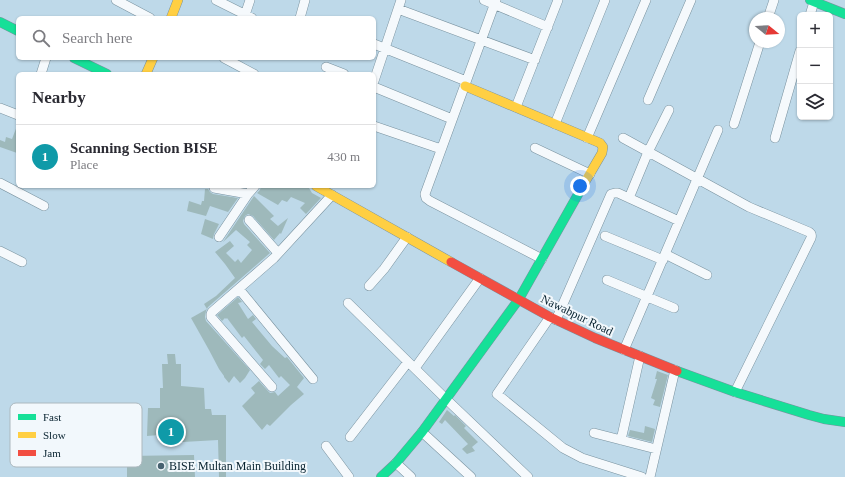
<!DOCTYPE html>
<html lang="en">
<head>
<meta charset="utf-8">
<style>
	body { margin:0; font-family:"Times New Roman",serif; background:#f2f2f3; color:#2b2b33 }
	.controls { position:absolute; right:12px; top:12px; display:grid; overflow:hidden; border-radius:6px; box-shadow:0 1px 3px #0004 }
	.controls button { width:36px; height:36px; display:grid; place-items:center; padding:0; border:0; border-bottom:1px solid #e1e1e2; background:#fff; color:#2b2b33; font:20px sans-serif }
	.compass { position:absolute; left:749px; top:12px; width:36px; height:36px; border-radius:50%; background:#fff; box-shadow:0 1px 3px #0004; rotate:108deg }
	.you { position:absolute; left:580px; top:186px; width:14px; height:14px; margin:-10px; border:3px solid #fff; border-radius:50%; background:#1a73e8; box-shadow:0 0 0 6px #1a73e833 }
	.badge { display:grid; place-items:center; width:26px; height:26px; border-radius:50%; background:#476270; color:#fff; font-size:13px; font-weight:700 }
	.pin { position:absolute; translate:-50% -50%; border:2px solid #fff; box-shadow:0 1px 4px #0006 }
	.list { margin:0; padding:0; list-style:none }
	h2 { display:flex; justify-content:space-between; align-items:center; height:52px; margin:0; padding:0 16px; font-size:17px }
	h2 small { font-size:13px; font-weight:400; color:#7c7c81 }
	.list li { display:grid; grid-template-columns:26px 1fr auto; gap:12px; align-items:center; box-sizing:border-box; height:64px; padding:0 16px; border-top:1px solid #e1e1e2 }
	.list b { display:block; font-size:15px; white-space:nowrap }
	.list p { margin:0; font-size:13px; white-space:nowrap; color:#7c7c81 }
	.list em { font-size:13px; font-style:normal; color:#7c7c81 }
	.icon { flex:none; width:22px; height:22px; fill:none; stroke:currentColor; stroke-width:2; stroke-linecap:round; stroke-linejoin:round }
	.map { position:relative; flex:none; width:845px; height:477px; overflow:hidden }
	.search { position:absolute; background:#fff; box-shadow:0 1px 3px #0004; left:16px; top:16px; width:360px; height:44px; display:flex; align-items:center; gap:10px; box-sizing:border-box; padding:0 14px; border-radius:6px; color:#7c7c81; font-size:15px }
	.panel { position:absolute; background:#fff; box-shadow:0 1px 3px #0004; left:16px; top:72px; width:360px; height:116px; border-radius:6px }
	.map>svg:first-child { display:block }
</style>
</head>
<body>
<div class="map">
<svg width="845" height="477" viewBox="0 0 845 477">
	<rect width="100%" height="100%" fill="#bed9e9"/>
	<path fill="#9eb9bb" d="M17 126H18V150L17 153 0 147V140L5 142 6 137 12 139Z
		M261 186H305L309 188 312 193 321 198 306 214 300 208 305 203 291 197 287 202 282 200 278 205 257 193 260 190Z
		M205 189H208L210 192 213 194 238 198 228 212 210 206 206 216 187 211 189 201 201 205 202 201H204Z
		M254 196 274 216 270 219 278 226 288 218 281 234 280 233 274 240 253 216 248 214 245 216 243 221 244 224 270 253 208 307 206 311 205 317 206 321 250 370 245 378 240 383 234 376 229 383 224 377V376L219 369 209 350 191 318 207 309 204 304 216 296 235 278 225 264 215 252 230 241 234 246 226 253 235 262 238 259 241 263 252 250 247 245 250 242 236 230 223 242Z
		M205 219 219 224 214 234 213 239 201 234Z
		M238 297 242 302 238 303 248 319 253 315 256 319 252 322 272 346 285 358 287 357 304 378 297 387 304 394 291 405 270 426 267 424 262 430 242 406 255 393 251 388 259 381 268 391 270 393 275 392 278 396 290 385 281 376 279 378 269 365 265 369 260 364 263 360 244 336 242 338 227 318 226 319 225 318 222 321 217 315Z
		M167 354H175L176 364H181V386L204 388 205 409H211L212 415H226V477H219L218 440 183 442H160L159 435 147 436 148 408H160V388H163L162 364H168Z
		M657 371 668 375 660 407 653 405 655 400 651 398 657 379H655Z
		M447 410 454 416 455 415 466 426 464 428 478 442 472 447 475 451 467 454 462 449 468 444 445 420 442 424 439 422Z
		M645 426 655 429 652 442 628 436 630 430 644 433Z
		M194 455 195 477H127V456Z"/>
	<g fill="none" stroke-linecap="round" stroke-linejoin="round">
		<defs>
			<path id="street" d="M116 0 150 18
				M216 0 252 18
				M484 0 548 27
				M496 0 425 194 426 198 430 201 542 259
				M398 9 535 60
				M245 15 250 0
				M810 15 814 2
				M300 18 305 0
				M768 18 774 0
				M374 44 466 81
				M224 58 254 74
				M326 67 344 74
				M41 74 46 58
				M374 81 401 0
				M374 87 452 119
				M648 100 691 0
				M516 107 558 0
				M0 108 18 115
				M555 124 605 0
				M734 124 760 42
				M374 126 441 149
				M587 138 646 0
				M623 138 749 207 809 232C812 234 812 235 811 238L735 392
				M775 138 800 51
				M535 148 590 174
				M0 183 44 206
				M214 188 248 194
				M629 198 648 152 669 110
				M249 220 278 253
				M605 236 663 260
				M219 237 248 194 255 186
				M0 251 22 262
				M665 254 707 275
				M607 280 674 308
				M369 286 384 269 407 237
				M239 289 313 379
				M348 303 446 399 528 477
				M550 317 497 394 563 448 582 458 642 477
				M556 320 611 194 615 193H618L679 221
				M624 350 718 130
				M415 368 480 278
				M272 387 211 317V314L212 312 274 258 332 195
				M422 432 471 477
				M594 433 656 449
				M350 437 408 362
				M621 440 640 356
				M326 446 349 477
				M396 463 411 477
				M650 477 675 370"/>
			<path id="fast" d="M810 0 845 14
				M0 22 18 31
				M74 58 107 74
				M677 371 735 392 809 415 824 419 845 422
				M381 477 396 463 422 432 519 299 585 182"/>
			<path id="slow" d="M171 18 178 0
				M146 74 153 58
				M465 86 600 143 603 147 602 153 585 182
				M316 186 451 262"/>
			<path id="jam" d="M451 262 550 317 595 338 677 371"/>
		</defs>
		<use href="#street" stroke="#79929f" stroke-width="10"/>
		<use href="#fast" stroke="#79929f" stroke-width="10"/>
		<use href="#slow" stroke="#79929f" stroke-width="10"/>
		<use href="#jam" stroke="#79929f" stroke-width="10"/>
		<use href="#street" stroke="#f5f9fc" stroke-width="9"/>
		<use href="#fast" stroke="#16e098" stroke-width="9"/>
		<use href="#slow" stroke="#ffcf43" stroke-width="9"/>
		<use href="#jam" stroke="#f24e42" stroke-width="9"/>
	</g>
	<circle fill="#476270" stroke="#f2f8fc" stroke-width="1.5" cx="161" cy="466" r="4"/>
	<g text-anchor="middle" stroke-width="4" stroke-linejoin="round" paint-order="stroke">
		<g font-size="12" fill="#07222f" stroke="#f2f8fc">
			<text transform="translate(577 315) rotate(26)" y="4">Nawabpur Road</text>
		</g>
		<g font-size="12" fill="#07222f" stroke="#f2f8fc" text-anchor="start">
			<text x="169" y="470">BISE Multan Main Building</text>
		</g>
	</g>
	<rect x="10" y="403" width="132" height="64" rx="6" fill="#f2f8fc" stroke="#acb8be" stroke-width="1"/>
	<rect x="18" y="414" width="18" height="6" fill="#16e098"/>
	<rect x="18" y="432" width="18" height="6" fill="#ffcf43"/>
	<rect x="18" y="450" width="18" height="6" fill="#f24e42"/>
	<g font-size="11" fill="#07222f">
		<text x="43" y="421">Fast</text>
		<text x="43" y="439">Slow</text>
		<text x="43" y="457">Jam</text>
	</g>
</svg>
<div class="controls">
<button>+</button>
<button>−</button>
<button><svg class="icon" aria-label="layers" viewBox="0 0 24 24"><path d="M12 4l9 5-9 5-9-5zM3 14l9 5 9-5"/></svg></button>
</div>
<svg class="compass" viewBox="-18 -18 36 36"><path d="M0-13l5 13h-10z" fill="#e53935"/><path d="M0 13l5-13h-10z" fill="#7c7c81"/></svg>
<div class="you"></div>
<div class="pin badge" style="left:171px;top:432px;background:#0f9aa8">1</div>
<div class="search"><svg class="icon" aria-label="search" viewBox="0 0 24 24"><circle cx="10" cy="10" r="6"/><path d="M15 15l6 6"/></svg>Search here</div>
<section class="panel">
<h2>Nearby<small></small></h2>
<ul class="list">
<li><span class="badge" style="background:#0f9aa8">1</span><div><b>Scanning Section BISE</b><p>Place</p></div><em>430 m</em></li>
</ul>
</section>
</div>
</body>
</html>
